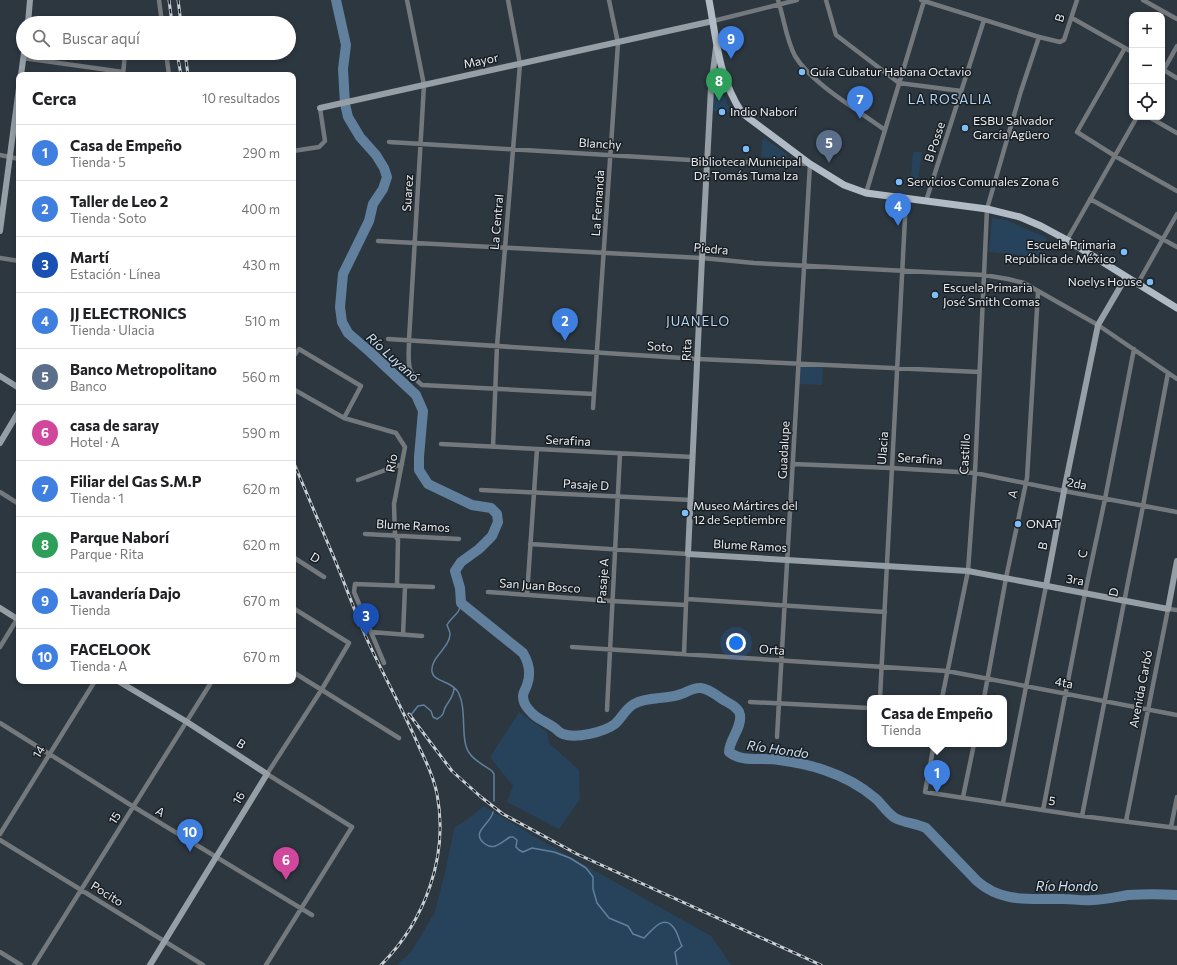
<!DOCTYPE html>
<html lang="es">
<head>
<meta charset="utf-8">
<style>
	body { margin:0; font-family:Commissioner,sans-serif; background:#f2f2f2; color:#202124 }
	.controls { position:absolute; right:12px; top:12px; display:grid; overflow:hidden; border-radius:8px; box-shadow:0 2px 6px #0003 }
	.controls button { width:36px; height:36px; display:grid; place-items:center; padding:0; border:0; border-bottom:1px solid #e0e0e0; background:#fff; color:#202124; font:20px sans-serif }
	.you { position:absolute; left:736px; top:643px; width:14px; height:14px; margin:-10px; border:3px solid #fff; border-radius:50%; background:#1a73e8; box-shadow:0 0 0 6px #1a73e833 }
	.badge { display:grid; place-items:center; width:26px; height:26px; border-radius:50%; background:#4a6884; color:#fff; font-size:13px; font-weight:700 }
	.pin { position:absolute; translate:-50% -33px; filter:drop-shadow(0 1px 2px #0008) }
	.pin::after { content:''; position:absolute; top:21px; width:14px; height:12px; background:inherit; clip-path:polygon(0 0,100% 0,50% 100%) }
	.popup { position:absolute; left:867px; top:695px; width:140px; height:52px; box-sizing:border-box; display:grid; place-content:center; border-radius:8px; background:#fff; filter:drop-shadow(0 1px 3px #0005); font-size:13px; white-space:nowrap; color:#757577 }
	.popup b { font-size:15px; color:#202124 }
	.popup::after { content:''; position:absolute; left:50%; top:100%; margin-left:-8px; border:8px solid transparent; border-top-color:#fff }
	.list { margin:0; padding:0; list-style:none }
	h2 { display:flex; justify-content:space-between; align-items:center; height:52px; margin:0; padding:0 16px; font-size:17px }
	h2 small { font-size:13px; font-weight:400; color:#757577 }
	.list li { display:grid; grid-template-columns:26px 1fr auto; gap:12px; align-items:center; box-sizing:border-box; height:56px; padding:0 16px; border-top:1px solid #e0e0e0 }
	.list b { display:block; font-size:15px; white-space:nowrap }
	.list p { margin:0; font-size:13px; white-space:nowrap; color:#757577 }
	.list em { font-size:13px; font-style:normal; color:#757577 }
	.icon { flex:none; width:22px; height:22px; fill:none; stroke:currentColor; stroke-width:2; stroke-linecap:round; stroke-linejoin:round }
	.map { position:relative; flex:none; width:1177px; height:965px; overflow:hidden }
	.search { position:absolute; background:#fff; box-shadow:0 2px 6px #0003; left:16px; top:16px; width:280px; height:44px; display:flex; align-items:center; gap:10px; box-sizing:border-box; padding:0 14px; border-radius:22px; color:#757577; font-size:15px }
	.panel { position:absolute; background:#fff; box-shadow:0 2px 6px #0003; left:16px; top:72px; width:280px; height:612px; border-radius:8px }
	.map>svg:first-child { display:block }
</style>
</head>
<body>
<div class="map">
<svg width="1177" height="965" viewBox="0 0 1177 965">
	<rect width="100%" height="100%" fill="#2d3740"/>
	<path fill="#27435b" d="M718 86 720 87 731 112 712 111 713 89Z
		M764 138 787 154V159L761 157 762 141Z
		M913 152H922L917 188 910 187Z
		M992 218 1006 220 1047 238 1035 262 1014 254 989 252Z
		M800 366 823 367 822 385 799 384Z
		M519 712 547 732 549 743 579 770 580 799 559 829 507 802 513 786 490 757Z
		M484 806 540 840 711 936 731 965H397L411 952 435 912 446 869 454 828 469 818Z"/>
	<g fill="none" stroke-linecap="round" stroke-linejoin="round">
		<path stroke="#60809e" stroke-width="1.5" d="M461 603C460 614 452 616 447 625 448 628 450 631 450 634 450 648 430 657 432 672 434 682 452 681 458 692 468 710 459 740 470 754 475 761 485 766 492 771L494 774V801
			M410 716 418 706 424 705 431 711 433 717 437 719C446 714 442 712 446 706 450 699 454 696 454 688
			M493 812C492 823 469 832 485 844 494 851 502 842 510 837H513L517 840 516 847 519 850 523 852 532 848 554 852 570 858 586 868 593 877V889L597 903 609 918 628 926 633 934 644 938C652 931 663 913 674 928 678 933 679 941 682 946L675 952 677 965"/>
		<path stroke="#60809e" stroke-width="10" d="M336 0 346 45 343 69 345 104 348 117 360 137 376 155 384 168 387 177 383 189 373 204 369 221 343 274 340 307 342 322 348 333 370 352 416 395 423 411 419 457V470L428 484 472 505 491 508 497 514 498 522 492 536 479 549 461 562 455 571 460 588 461 603 523 653C529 663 531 674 527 685 526 688 523 693 523 696 523 704 528 709 533 714 539 720 549 723 556 729 558 731 560 733 563 734 576 739 604 732 615 724 622 718 625 709 634 704 648 696 666 700 681 694 688 692 693 687 701 688 709 689 716 695 722 699 728 703 739 707 740 715 742 728 729 740 729 752 743 763 762 757 779 760 794 762 810 765 824 770 842 776 861 786 875 798 882 804 887 813 895 818 904 823 916 823 926 828L977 881C1003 904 1032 898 1064 899 1073 899 1082 901 1092 900 1104 900 1116 897 1128 895 1144 894 1161 894 1177 895"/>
		<path stroke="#74797d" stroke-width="4.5" d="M159 0 162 23
			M407 0 424 85 409 340C409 361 405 371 422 385L594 394
			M778 0C784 18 786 39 795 56 812 84 858 110 885 130
			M826 0 836 35 899 83 961 91
			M921 0 1039 37 1060 42 1064 40 1077 0
			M1143 0 1177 19
			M1072 18 1132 52
			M713 21 797 0
			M1125 48 1077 132 1115 156 1177 191
			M166 53 169 75
			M23 58 123 72
			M1162 69 1177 78
			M1162 73 1177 46
			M123 75 125 53
			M1149 117 1177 133
			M389 142 707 161 810 164 777 737
			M293 151 319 147 325 141 320 108
			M0 155 19 159
			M866 193 924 1
			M1090 199 1177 247
			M926 201 984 20
			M1067 240 1137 117
			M378 241 702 258 754 263 984 275 1008 279 1024 283 1098 325 1177 379
			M0 258 19 261
			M1138 283 1177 214
			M388 339 698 359 979 372
			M293 357 299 349 361 386 344 418
			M293 389 344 418 396 433 405 447 394 504 395 535 398 540 397 586
			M593 408 618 43 609 0
			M441 444 693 457
			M493 447 497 346 520 64 508 0
			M793 464 891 468 975 473 1064 491 1177 512
			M358 480 402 464
			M481 490 691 500
			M0 492 19 504
			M365 534 459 539
			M530 544 688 554 684 654
			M293 557 324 577
			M488 592 611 601 686 605
			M527 595 537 449
			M687 599 885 612
			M371 632 422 636
			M403 635 405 587
			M0 647 19 616
			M572 647 947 671 1177 715
			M384 663 354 592 355 584 433 587
			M293 672 399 738
			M880 698 906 199
			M942 698 968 571 975 473 987 209 1021 91 1039 37
			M984 698 1006 578 1027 478 1038 292
			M750 702 870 708
			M607 710 620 453
			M0 723 129 804 312 915
			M934 744 925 792 1082 816 1177 828
			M963 797 974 744
			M1003 803 1046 586
			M1043 810 1085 593 1105 499 1134 349
			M1082 816 1143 506 1168 373
			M1126 821 1168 609 1177 610
			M1171 827 1177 797
			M0 834 95 681
			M0 840 203 965
			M0 952 21 965
			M34 965 212 681
			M266 965 352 827 267 774 322 689 349 643 293 608"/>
		<path stroke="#969ea6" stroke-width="6" d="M28 23 30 0
			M716 47 711 88 702 258 688 554 968 571 1168 609 1177 561
			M21 75 24 53
			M320 108 713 21
			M0 231 19 88
			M0 376 19 388
			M0 443 19 411
			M1046 586 1065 486 1098 325 1126 277
			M0 608 19 620
			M118 681 187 722 267 774 150 965"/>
		<path stroke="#b1bbc5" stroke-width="7" d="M709 0C717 42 718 76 742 113L810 164 844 185 866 193 987 209 1020 217 1041 226 1067 240 1177 308"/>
		<defs>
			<path id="rail" d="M169 0 172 23
				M178 0 181 23
				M177 53 181 75
				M185 53 188 75
				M293 461C306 492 319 522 332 553 344 581 354 610 366 637 383 675 404 711 420 749 427 763 434 779 437 794 449 856 425 921 381 965
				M409 714 452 771 481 797 503 814 577 854 821 965"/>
		</defs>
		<use href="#rail" stroke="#c7ced4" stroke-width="3"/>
		<use href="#rail" stroke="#191e22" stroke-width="1.5" stroke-dasharray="4.5" stroke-linecap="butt"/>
	</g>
	<g fill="#7dbef9" stroke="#191e22" stroke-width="1.5">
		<circle cx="802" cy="72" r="4"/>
		<circle cx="722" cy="112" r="4"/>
		<circle cx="965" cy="128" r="4"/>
		<circle cx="746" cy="149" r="4"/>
		<circle cx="899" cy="182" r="4"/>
		<circle cx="1124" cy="252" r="4"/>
		<circle cx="1150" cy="282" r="4"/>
		<circle cx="935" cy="295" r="4"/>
		<circle cx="685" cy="513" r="4"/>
		<circle cx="1018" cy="524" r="4"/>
	</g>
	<g text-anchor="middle" stroke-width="3" stroke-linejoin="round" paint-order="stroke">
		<g font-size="12" fill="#e7edf3" stroke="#191e22">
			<text transform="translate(1060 18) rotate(-72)" y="4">B</text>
			<text transform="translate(481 61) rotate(-12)" y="4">Mayor</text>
			<text transform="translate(935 142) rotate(-72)" y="4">B Posse</text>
			<text transform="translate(600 144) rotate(3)" y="4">Blanchy</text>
			<text transform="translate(408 193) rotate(-86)" y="4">Suarez</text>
			<text transform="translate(598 203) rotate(-86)" y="4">La Fernanda</text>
			<text transform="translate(497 222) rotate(-85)" y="4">La Central</text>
			<text transform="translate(711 249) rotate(5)" y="4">Piedra</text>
			<text transform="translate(660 347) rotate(4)" y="4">Soto</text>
			<text transform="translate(687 350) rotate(-88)" y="4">Rita</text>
			<text transform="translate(568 441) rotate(3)" y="4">Serafina</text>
			<text transform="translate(883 448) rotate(-86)" y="4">Ulacia</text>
			<text transform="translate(784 450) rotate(-87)" y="4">Guadalupe</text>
			<text transform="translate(965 454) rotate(-87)" y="4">Castillo</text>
			<text transform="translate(920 459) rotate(4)" y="4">Serafina</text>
			<text transform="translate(392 463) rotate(-80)" y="4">Río</text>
			<text transform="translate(1077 484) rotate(11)" y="4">2da</text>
			<text transform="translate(586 485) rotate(3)" y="4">Pasaje D</text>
			<text transform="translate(1013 494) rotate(-78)" y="4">A</text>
			<text transform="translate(413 526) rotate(3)" y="4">Blume Ramos</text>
			<text transform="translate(750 546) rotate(3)" y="4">Blume Ramos</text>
			<text transform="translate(1043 546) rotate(-79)" y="4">B</text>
			<text transform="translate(1083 554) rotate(-78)" y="4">C</text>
			<text transform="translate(315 558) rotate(32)" y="4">D</text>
			<text transform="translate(1075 580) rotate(10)" y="4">3ra</text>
			<text transform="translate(603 581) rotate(-86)" y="4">Pasaje A</text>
			<text transform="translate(540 586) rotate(4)" y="4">San Juan Bosco</text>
			<text transform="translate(1114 592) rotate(-78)" y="4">D</text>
			<text transform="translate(772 650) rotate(4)" y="4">Orta</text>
			<text transform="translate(1064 683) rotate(11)" y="4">4ta</text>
			<text transform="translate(1141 689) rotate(-79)" y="4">Avenida Carbó</text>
			<text transform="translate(241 744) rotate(33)" y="4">B</text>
			<text transform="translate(39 752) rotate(-58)" y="4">14</text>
			<text transform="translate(239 798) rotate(-58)" y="4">16</text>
			<text transform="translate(1052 801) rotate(9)" y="4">5</text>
			<text transform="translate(160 812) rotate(31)" y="4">A</text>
			<text transform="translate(115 818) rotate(-57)" y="4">15</text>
			<text transform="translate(107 894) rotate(32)" y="4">Pocito</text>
		</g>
		<g font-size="12" fill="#e7edf3" stroke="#191e22" text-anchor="start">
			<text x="810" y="76">Guía Cubatur Habana Octavio</text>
			<text x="730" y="116">Indio Naborí</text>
			<text x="973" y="125">ESBU Salvador<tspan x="973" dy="14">García Agüero</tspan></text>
			<text x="746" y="166" text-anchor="middle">Biblioteca Municipal<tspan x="746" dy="14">Dr. Tomás Tuma Iza</tspan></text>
			<text x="907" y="186">Servicios Comunales Zona 6</text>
			<text x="1116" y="249" text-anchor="end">Escuela Primaria<tspan x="1116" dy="14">República de México</tspan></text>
			<text x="1142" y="286" text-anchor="end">Noelys House</text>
			<text x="943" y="292">Escuela Primaria<tspan x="943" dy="14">José Smith Comas</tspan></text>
			<text x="693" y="510">Museo Mártires del<tspan x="693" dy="14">12 de Septiembre</tspan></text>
			<text x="1026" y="528">ONAT</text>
		</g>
		<g font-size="13" letter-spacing="1" fill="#b4d7f8" stroke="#191e22">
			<text x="950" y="104">LA ROSALIA</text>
			<text x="698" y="326">JUANELO</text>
		</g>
		<g font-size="13" font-style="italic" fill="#cee3f7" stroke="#191e22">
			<text transform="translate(393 357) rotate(42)" y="5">Río Luyanó</text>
			<text transform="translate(778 749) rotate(8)" y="5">Río Hondo</text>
			<text x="1067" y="891">Río Hondo</text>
		</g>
	</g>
</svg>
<div class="controls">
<button>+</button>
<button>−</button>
<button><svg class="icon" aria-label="locate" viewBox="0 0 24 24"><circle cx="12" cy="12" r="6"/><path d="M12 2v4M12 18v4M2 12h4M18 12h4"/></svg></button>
</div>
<div class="you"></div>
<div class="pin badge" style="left:937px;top:793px;background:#3f7fe0">1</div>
<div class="popup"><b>Casa de Empeño</b>Tienda</div>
<div class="pin badge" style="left:565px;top:341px;background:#3f7fe0">2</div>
<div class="pin badge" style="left:366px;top:636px;background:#1a4fb4">3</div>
<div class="pin badge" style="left:898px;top:226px;background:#3f7fe0">4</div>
<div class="pin badge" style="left:829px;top:163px;background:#5c6f8a">5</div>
<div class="pin badge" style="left:286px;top:880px;background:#d1479c">6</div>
<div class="pin badge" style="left:860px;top:119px;background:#3f7fe0">7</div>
<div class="pin badge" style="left:719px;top:101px;background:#2e9e5b">8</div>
<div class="pin badge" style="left:731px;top:59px;background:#3f7fe0">9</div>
<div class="pin badge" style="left:190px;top:852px;background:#3f7fe0">10</div>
<div class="search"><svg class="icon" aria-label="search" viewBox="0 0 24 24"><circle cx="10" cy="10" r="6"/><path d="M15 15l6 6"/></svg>Buscar aquí</div>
<section class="panel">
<h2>Cerca<small>10 resultados</small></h2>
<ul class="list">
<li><span class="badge" style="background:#3f7fe0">1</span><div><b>Casa de Empeño</b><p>Tienda · 5</p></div><em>290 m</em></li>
<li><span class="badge" style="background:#3f7fe0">2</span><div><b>Taller de Leo 2</b><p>Tienda · Soto</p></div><em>400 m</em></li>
<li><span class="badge" style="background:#1a4fb4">3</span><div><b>Martí</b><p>Estación · Línea</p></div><em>430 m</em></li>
<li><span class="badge" style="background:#3f7fe0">4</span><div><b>JJ ELECTRONICS</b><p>Tienda · Ulacia</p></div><em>510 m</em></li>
<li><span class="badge" style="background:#5c6f8a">5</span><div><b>Banco Metropolitano</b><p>Banco</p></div><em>560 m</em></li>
<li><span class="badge" style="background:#d1479c">6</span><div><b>casa de saray</b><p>Hotel · A</p></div><em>590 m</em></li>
<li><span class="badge" style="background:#3f7fe0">7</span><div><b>Filiar del Gas S.M.P</b><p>Tienda · 1</p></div><em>620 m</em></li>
<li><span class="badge" style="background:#2e9e5b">8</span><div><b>Parque Naborí</b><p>Parque · Rita</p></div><em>620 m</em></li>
<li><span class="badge" style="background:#3f7fe0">9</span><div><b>Lavandería Dajo</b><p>Tienda</p></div><em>670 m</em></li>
<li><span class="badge" style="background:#3f7fe0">10</span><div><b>FACELOOK</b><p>Tienda · A</p></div><em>670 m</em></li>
</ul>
</section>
</div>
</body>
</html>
